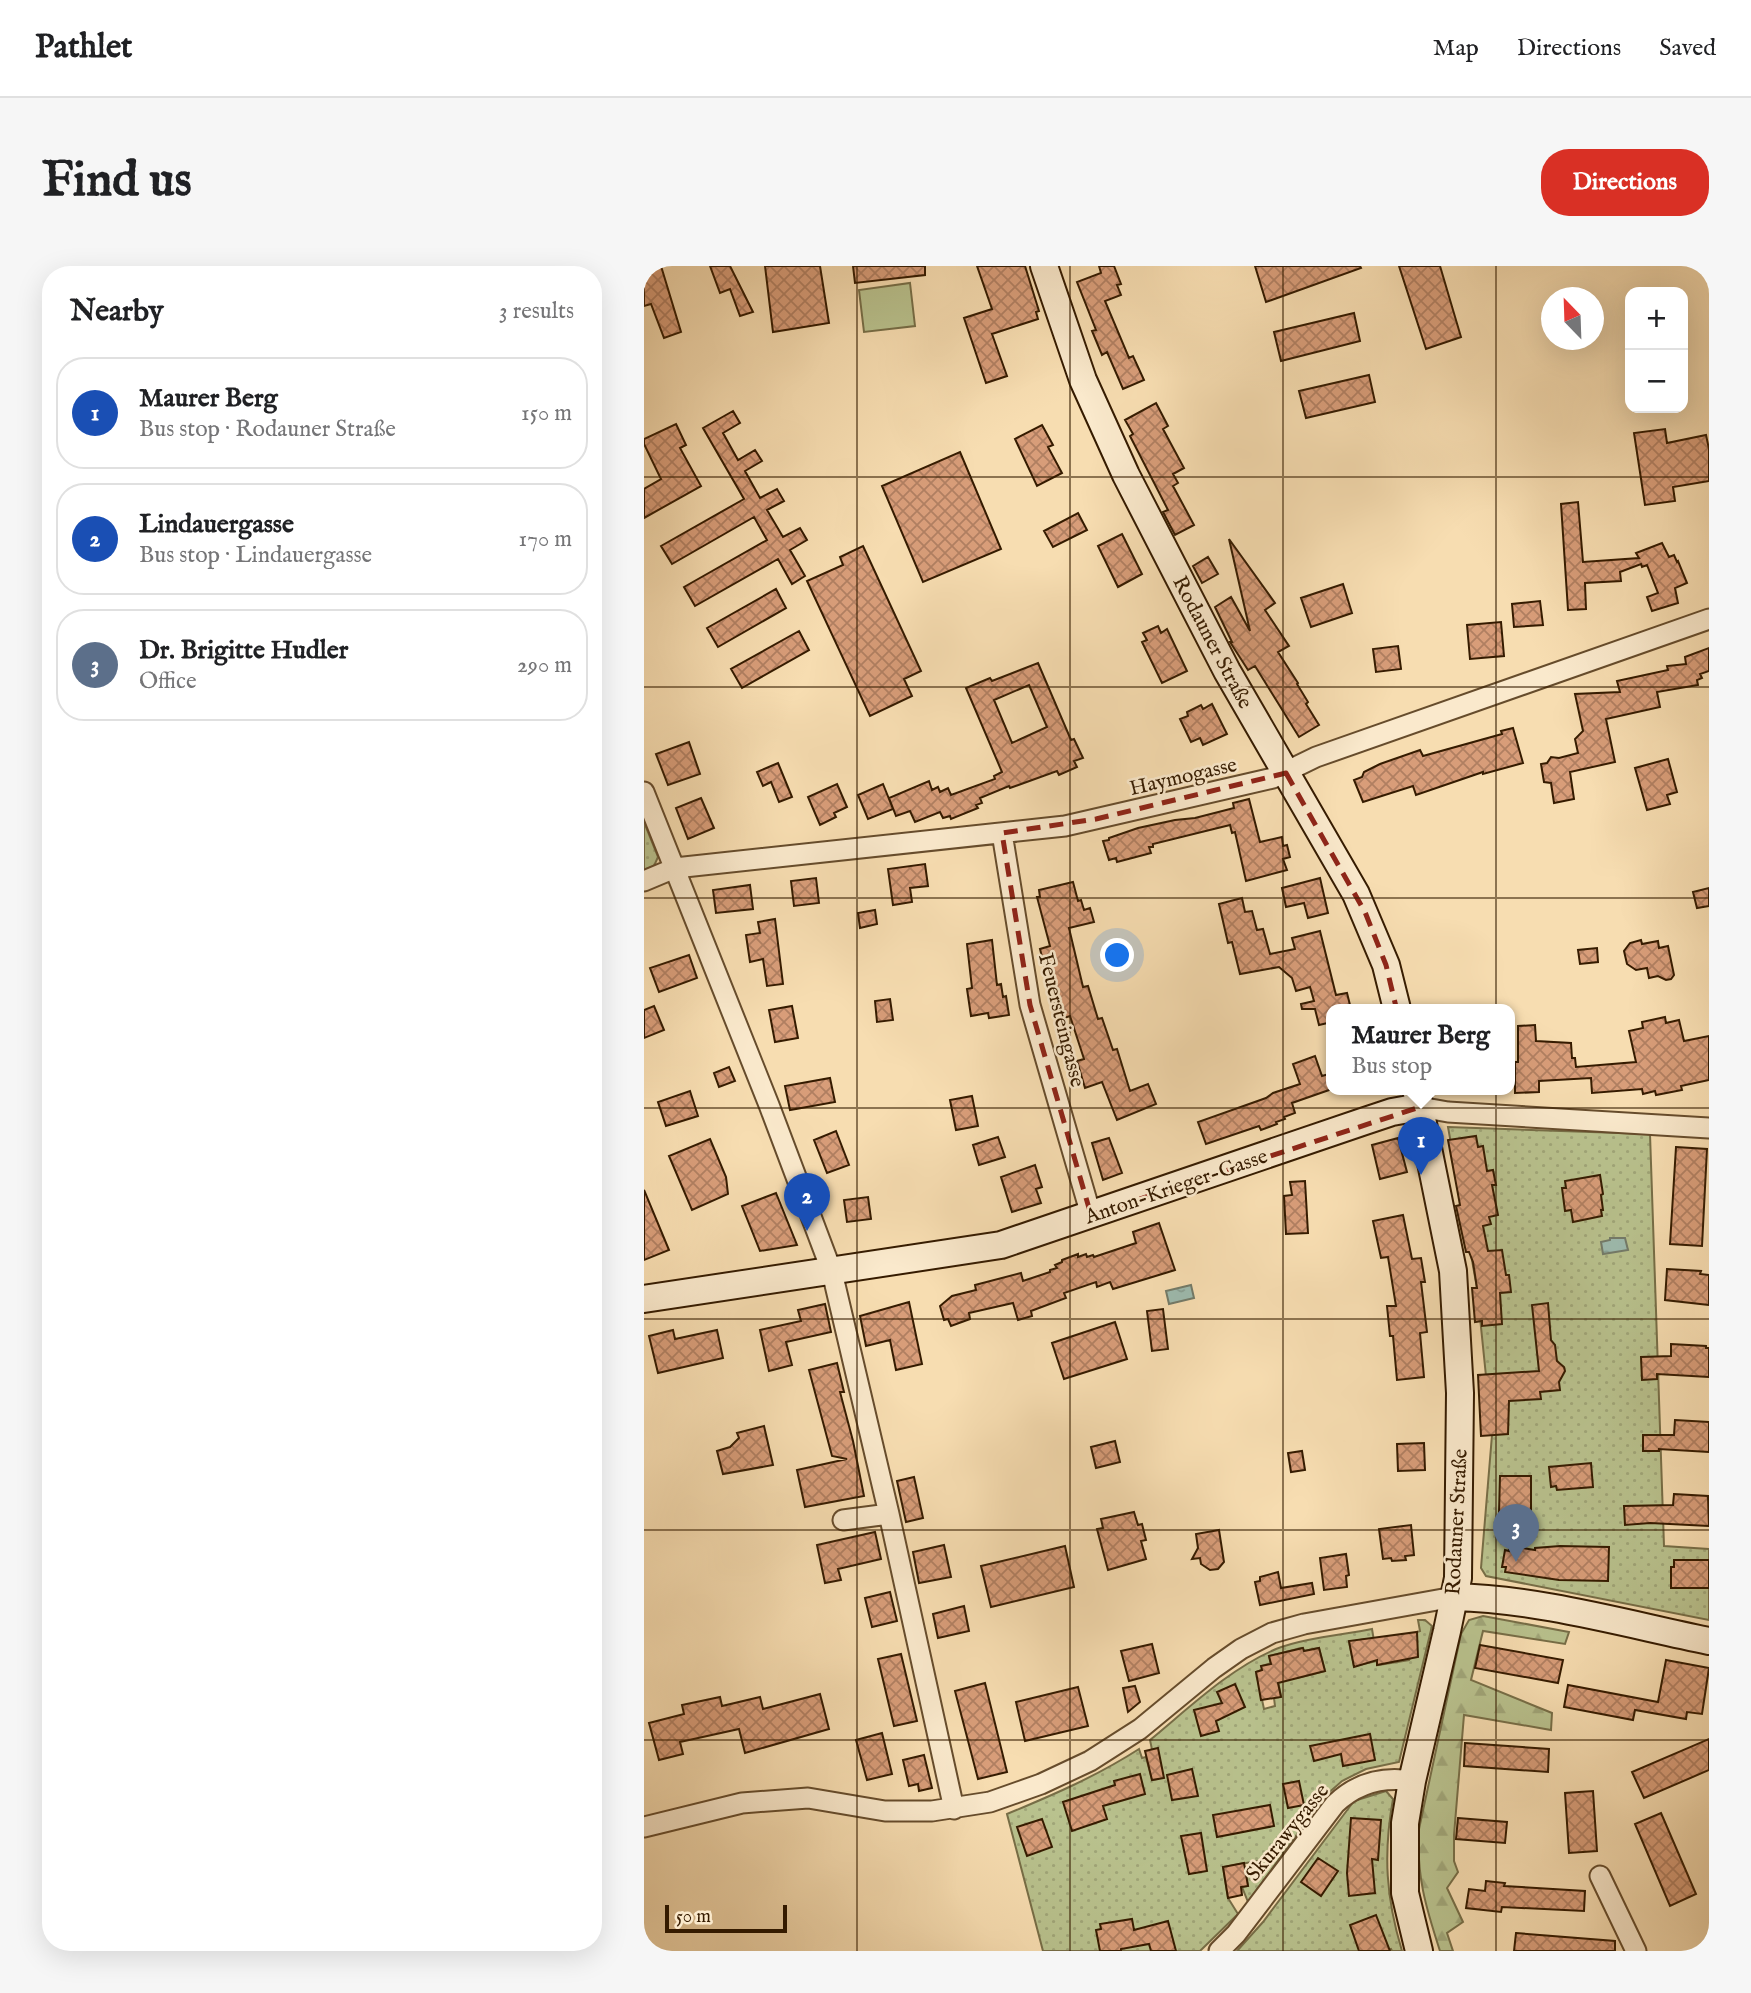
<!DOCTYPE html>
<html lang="en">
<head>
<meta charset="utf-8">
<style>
	body { margin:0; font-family:"IM FELL English",serif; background:#f6f6f6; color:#202124 }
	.controls { position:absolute; right:21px; top:21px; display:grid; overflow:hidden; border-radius:14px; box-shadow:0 7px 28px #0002 }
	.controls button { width:63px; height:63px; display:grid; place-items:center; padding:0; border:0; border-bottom:2px solid #e0e0e0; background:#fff; color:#202124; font:35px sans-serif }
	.compass { position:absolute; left:897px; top:21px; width:63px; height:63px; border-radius:50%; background:#fff; box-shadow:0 7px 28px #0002; rotate:337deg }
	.scale { position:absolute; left:21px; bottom:18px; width:122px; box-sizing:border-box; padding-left:7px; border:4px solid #351b00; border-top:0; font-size:19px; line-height:24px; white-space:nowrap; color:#351b00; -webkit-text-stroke:5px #fae9cc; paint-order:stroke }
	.you { position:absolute; left:474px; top:690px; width:24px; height:24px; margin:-18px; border:5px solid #fff; border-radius:50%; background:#1a73e8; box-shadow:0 0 0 10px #1a73e833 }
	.badge { display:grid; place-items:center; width:46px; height:46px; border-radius:50%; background:#d93025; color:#fff; font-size:23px; font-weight:700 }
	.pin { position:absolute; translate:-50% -58px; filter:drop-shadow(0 2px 4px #0008) }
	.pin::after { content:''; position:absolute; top:37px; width:24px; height:21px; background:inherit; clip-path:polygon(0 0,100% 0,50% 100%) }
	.popup { position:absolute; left:682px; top:738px; width:189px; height:91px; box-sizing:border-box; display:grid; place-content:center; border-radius:14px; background:#fff; filter:drop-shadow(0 2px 5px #0005); font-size:23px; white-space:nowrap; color:#757577 }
	.popup b { font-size:26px; color:#202124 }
	.popup::after { content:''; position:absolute; left:50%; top:100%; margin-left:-14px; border:14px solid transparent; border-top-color:#fff }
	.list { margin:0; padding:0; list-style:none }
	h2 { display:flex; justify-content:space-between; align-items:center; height:91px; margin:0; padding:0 28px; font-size:30px }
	h2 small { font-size:23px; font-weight:400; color:#757577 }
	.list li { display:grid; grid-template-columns:46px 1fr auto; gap:21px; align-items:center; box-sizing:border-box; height:112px; margin:0 14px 14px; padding:0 14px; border:2px solid #e0e0e0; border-radius:28px }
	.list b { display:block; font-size:26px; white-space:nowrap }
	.list p { margin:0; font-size:23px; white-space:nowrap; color:#757577 }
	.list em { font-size:23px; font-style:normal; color:#757577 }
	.map { position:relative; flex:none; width:1065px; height:1685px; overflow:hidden; border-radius:28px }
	header { display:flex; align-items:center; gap:42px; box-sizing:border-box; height:98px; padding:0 35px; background:#fff; border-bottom:2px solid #e0e0e0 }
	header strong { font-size:33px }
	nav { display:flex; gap:38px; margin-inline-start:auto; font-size:24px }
	.intro { display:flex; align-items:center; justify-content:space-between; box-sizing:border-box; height:168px; padding:0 42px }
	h1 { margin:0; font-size:49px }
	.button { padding:18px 32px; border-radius:28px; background:#d93025; color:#fff; font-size:24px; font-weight:700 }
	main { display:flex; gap:42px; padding:0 42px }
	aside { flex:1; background:#fff; border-radius:28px; box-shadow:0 7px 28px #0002 }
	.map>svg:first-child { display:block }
</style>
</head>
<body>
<header>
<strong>Pathlet</strong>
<nav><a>Map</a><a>Directions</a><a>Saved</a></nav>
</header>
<div class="intro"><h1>Find us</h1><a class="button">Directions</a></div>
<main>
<aside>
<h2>Nearby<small>3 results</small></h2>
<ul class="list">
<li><span class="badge" style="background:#1a4fb4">1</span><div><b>Maurer Berg</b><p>Bus stop · Rodauner Straße</p></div><em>150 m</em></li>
<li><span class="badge" style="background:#1a4fb4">2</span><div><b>Lindauergasse</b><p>Bus stop · Lindauergasse</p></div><em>170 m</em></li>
<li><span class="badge" style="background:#5c6f8a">3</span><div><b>Dr. Brigitte Hudler</b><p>Office</p></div><em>290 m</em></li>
</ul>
</aside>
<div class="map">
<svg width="1065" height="1685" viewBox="0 0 1065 1685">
	<defs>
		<pattern id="forest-firs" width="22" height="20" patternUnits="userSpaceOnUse" patternTransform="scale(1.75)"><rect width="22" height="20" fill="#b9c28e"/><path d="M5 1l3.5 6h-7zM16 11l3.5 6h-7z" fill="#a0a679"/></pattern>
		<pattern id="garden-dots" width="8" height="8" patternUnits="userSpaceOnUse" patternTransform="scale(1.75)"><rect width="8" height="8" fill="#b9c28e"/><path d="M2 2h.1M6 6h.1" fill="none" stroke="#a0a679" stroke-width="1.8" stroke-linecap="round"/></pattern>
		<pattern id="water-ripples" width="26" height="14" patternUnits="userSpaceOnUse" patternTransform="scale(1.75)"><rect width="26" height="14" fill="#9dbbaf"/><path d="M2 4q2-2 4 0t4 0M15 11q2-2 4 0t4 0" fill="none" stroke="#88a095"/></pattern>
		<pattern id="building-cross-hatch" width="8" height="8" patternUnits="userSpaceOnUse" patternTransform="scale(1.75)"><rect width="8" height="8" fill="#d89d79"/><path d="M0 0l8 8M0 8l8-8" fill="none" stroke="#b07f61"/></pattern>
	</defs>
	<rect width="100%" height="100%" fill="#f7ddb1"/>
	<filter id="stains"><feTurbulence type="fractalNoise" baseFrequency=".00286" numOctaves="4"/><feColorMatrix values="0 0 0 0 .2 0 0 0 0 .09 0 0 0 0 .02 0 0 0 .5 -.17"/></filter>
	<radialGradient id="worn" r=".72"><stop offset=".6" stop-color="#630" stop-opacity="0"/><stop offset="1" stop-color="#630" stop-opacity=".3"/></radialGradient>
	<path fill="url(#forest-firs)" stroke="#776e47" stroke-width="2" d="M839 1350 925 1366 921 1378 839 1365 827 1414 908 1447 907 1464 820 1449 810 1569V1595L814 1606 803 1622 819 1656 803 1667 809 1685H796C782 1642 772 1609 775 1563L817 1368 825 1354Z"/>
	<path fill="url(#garden-dots)" stroke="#776e47" stroke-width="2" fill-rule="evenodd" d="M0 556 14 591 10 600 0 604Z
		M804 861 1006 868 1020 1280 1065 1283V1354L842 1310 837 1302 848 1169 833 1022Z
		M774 1354H781L788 1360 755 1496 722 1503 698 1515 680 1531 604 1636 598 1621 604 1620 602 1609 609 1608V1603L615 1602 614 1595 579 1601 584 1632 594 1648 556 1685H399L363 1548C409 1529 453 1510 495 1483L498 1492 502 1491 508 1514 514 1513 506 1474C545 1442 585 1403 632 1383 660 1372 698 1369 728 1363L730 1375 721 1373 705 1376 710 1400 733 1395 734 1399 765 1394 772 1382 773 1366 776 1365ZM658 1382 660 1385 675 1382 681 1405 653 1412 632 1405 637 1430 630 1432 631 1440 620 1443 612 1406 618 1404V1400L624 1398 625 1403H628L625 1390Z
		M742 1525 749 1533C739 1588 742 1632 758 1685H748L747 1683 739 1685H593L619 1656 710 1535Z"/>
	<path fill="#b9c28e" stroke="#776e47" stroke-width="2" d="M266 17 271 60 220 66 215 24Z"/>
	<path fill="url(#water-ripples)" stroke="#737b69" stroke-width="2" d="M966 972H981L984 984 959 988 957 976 966 974Z
		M547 1019 550 1032 525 1038 522 1025Z"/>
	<path fill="url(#building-cross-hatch)" stroke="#351b00" stroke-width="2" fill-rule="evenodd" d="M0 0H17L37 66 20 72 7 38 0 40Z
		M66 0H86L109 46 96 50 86 23 76 27Z
		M121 0H176L185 57 129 66Z
		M209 0H281V9L211 17Z
		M333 0H381L395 45 392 46 394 53 348 68 363 110 342 117 320 52 348 43Z
		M455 0H470L477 18 473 19 477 29 461 35 485 92 489 90 500 114 479 123 463 86 458 89 448 65 452 64 433 16 457 7Z
		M611 0H716L717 2 622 36Z
		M755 0H796L817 71 782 83Z
		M710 47 716 75 637 95 630 66Z
		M725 109 731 136 662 152 655 125Z
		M512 137 524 160 519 163 540 202 529 208 534 217 529 220 550 259 531 269 519 246 524 244 486 170 489 168 481 154Z
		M89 145 96 157 79 167 94 194 111 184 118 195 101 205 116 232 133 223 140 235 123 244 139 271 156 262 163 274 146 284 161 310 148 318 134 293 51 340 40 321 123 274 110 251 28 298 17 280 100 233 59 162Z
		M32 158 42 179 36 182 57 220 0 252V223L17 213 0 178V173Z
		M398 159 409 179 404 181 418 207 393 220 371 173Z
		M1021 163 1023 177 1062 169 1065 183V215L1029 221 1031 235 1001 239 990 167Z
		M316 186 357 283 279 316 238 220Z
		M934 236 939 296 995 292 992 287 1018 277 1025 291 1030 289 1033 296 1034 295 1043 317 1031 322 1034 337 1008 345 1003 331 1014 327 1003 299 998 301 997 298 976 306 977 315 941 317 942 343 924 344 917 238Z
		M434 247 443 264 409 281 400 265Z
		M478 268 498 308 474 321 454 280Z
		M585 273 631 337 621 344 645 380 634 386 654 417 653 418 664 436 662 438 675 459 655 471 611 400 604 404 586 376H588L571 341 587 331 606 365Z
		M219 280 277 405 260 413 268 430 226 450 163 315 199 299 196 291Z
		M564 291 574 308 558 317 549 300Z
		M699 318 708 347 667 361 657 332Z
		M132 323 142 342 74 381 63 362Z
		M896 335 899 359 870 361 868 338Z
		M857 356 860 390 826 393 823 359Z
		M514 360 517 367 523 363 543 405 518 417 498 376 503 374 499 367Z
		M155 365 165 384 98 422 87 403Z
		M754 380 757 403 732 406 729 383Z
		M1065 382V405L1056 408 1058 412 1053 414 1054 419 1013 426 1016 441 962 453 971 496 926 506 930 533 910 537 907 517 900 516 897 498 903 497 907 491 915 492 934 487 931 473 939 465 931 428 976 426 973 415 1024 404 1023 400 1042 398 1041 391Z
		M394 397 427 474 430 473 439 492 430 495 433 501 415 509 413 505 366 522 365 520 336 532 338 537 332 539 334 542 307 553 306 550 299 552 296 546 271 556 266 545 252 550 245 532 285 515 288 524 294 521 296 526 304 522 307 529 351 513 350 510 358 506 322 422 346 412 348 415ZM385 419 403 461 368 477 350 434Z
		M568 438 583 468 559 479 556 472 547 476 536 453 544 450 543 446 557 439 559 443Z
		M869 462 879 497 839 508V506L772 529 769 520 719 536 710 514 718 511 720 506 736 498 776 484 779 490 858 468 857 465Z
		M45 476 56 508 24 519 12 488Z
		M1024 493 1033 526 1023 529 1026 538 1003 544 991 502Z
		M134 497 148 531 135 536 127 516 119 520 113 506Z
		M193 518 203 541 190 547 192 551 176 559 164 531Z
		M239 518 249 543 224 553 214 529Z
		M57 532 70 562 44 573 32 542Z
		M605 533 616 576 638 571 639 580 643 579 646 591 639 593 643 604 602 615 591 566 588 567 586 559 509 578V581H505L507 587 473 596 472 592 465 594 459 575 465 574V572L494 562 531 554 551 552 590 542 589 537Z
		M281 598 284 620 266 622 268 636 249 639 244 603Z
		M172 612 175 637 150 640 147 615Z
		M676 612 684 647 664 652 660 637 642 641 638 622Z
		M429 616 434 635 437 634 440 644 446 642 450 656 425 662 439 721 444 720 454 753 458 752 469 784 473 783 486 825 504 818 512 838 473 854 458 816 441 822 433 795 440 793 426 750 414 754 396 683 406 680 393 631H396L395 624Z
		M106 619 109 643 72 647 69 624Z
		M1065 622V640L1053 642 1049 626Z
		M598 632 601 646 608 645 613 664 619 663 626 688 651 683 648 672 676 665 692 729 703 727 707 743H688V756L675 759 671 743H658L657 738 670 735 666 721 652 725 648 712 635 701 596 708 588 676 584 677 575 638Z
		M231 644 233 658 216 662 214 647Z
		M131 653 139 718 123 720 119 693 106 696 102 669 116 667 114 656Z
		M348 674 353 719 357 718 359 731 362 730 365 749 345 752 344 747 327 750 323 723 328 722 323 678Z
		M997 674 998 678 1014 675 1015 682 1024 680 1030 709 1027 713 1022 714 1014 710 1005 712 1003 702 992 704 983 698 980 685 986 677Z
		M953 682 954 696 936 698 934 684Z
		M45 689 53 712 15 726 6 702Z
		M246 733 249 754 233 756 231 735Z
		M10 740 20 764 0 772V744Z
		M148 740 154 772 131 776 125 744Z
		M1021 751 1022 757 1035 754 1040 775 1065 770V814L1037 820 1038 824 1012 829 1011 825 999 828 998 823 948 827 947 812 895 815V826L871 827V796H874V760L891 759 892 775 927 777 928 792H931L932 801 992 796 985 765 999 762 998 756Z
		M671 790 678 810 688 807V823L648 837 651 847 640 851 641 853 632 856 633 858 617 864 615 860 562 878 554 856 622 832 629 827 656 818 649 798Z
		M85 801 91 815 75 821 70 807Z
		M186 812 191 836 146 844 141 820Z
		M46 825 54 850 22 860 14 836Z
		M328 830 334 860 312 864 306 834Z
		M192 865 205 899 183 907 170 874Z
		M832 870 834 881 839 880 843 905 849 904 852 919H848L854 949 845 951 847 958 839 960 844 985 858 984 862 1009H865L867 1026 856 1027 858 1058 838 1060V1055L831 1056 828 1022H833L829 996 825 986H822L812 940 816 939 804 874Z
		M354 871 361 891 335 899 329 879Z
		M465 872 478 907 459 914 448 877Z
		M754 872 763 906 736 913 728 879Z
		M66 873 82 911 84 928 48 944 25 890Z
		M1032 881 1063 883 1058 980 1026 978Z
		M391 899 398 921 392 923 397 937 368 946 357 911Z
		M956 909 959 928 957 929 959 944H957L958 950 929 956 927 944 921 945 918 922H922L921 915Z
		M661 915 664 967 642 968 640 930 648 929 646 916Z
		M0 924 25 984 0 994Z
		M132 927 153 979 116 985 98 940Z
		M224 931 227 953 203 956 200 934Z
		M759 949 768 993 777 992 781 1016H777L783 1066 776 1067 780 1111 753 1114 749 1070H746L743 1040H752L744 991 737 992 729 955Z
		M515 957 531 1004 469 1023 466 1016 453 1021 452 1016 420 1027 422 1032 387 1045 388 1050 374 1054 369 1037 325 1047 326 1053 307 1060 304 1053 300 1054 296 1040 308 1030 332 1024 331 1019 377 1007 379 1015 406 1006V1004L413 1002 411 999 418 996V994L434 988V991L442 988 443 991 449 989 450 991 492 977 489 966Z
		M1023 1003 1057 1005 1056 1008 1065 1009V1039L1021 1034Z
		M265 1036 278 1098 252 1104 246 1074 222 1080 216 1050Z
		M904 1037 907 1074 911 1079 913 1095 920 1101 921 1105 915 1116 916 1124 896 1126 897 1133 865 1135 864 1168 837 1170 834 1109 895 1105 888 1039Z
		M181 1038 187 1066 142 1076 148 1099 125 1105 116 1064 157 1055 154 1044Z
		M519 1043 524 1083 508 1085 503 1045Z
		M471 1056 483 1093 420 1113 408 1077Z
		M29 1064 31 1073 73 1064 79 1092 14 1107 5 1070Z
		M1027 1078 1062 1080V1082H1065V1111L1013 1108V1113L998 1114 997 1091 1027 1090Z
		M193 1097 200 1126H196L209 1175 220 1230 161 1241 153 1204 203 1193 188 1190 165 1104Z
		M1031 1154 1065 1156V1186L1015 1183V1185H999V1169H1030Z
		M120 1160 129 1199 79 1208 73 1185 86 1181 95 1172 93 1167Z
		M471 1175 476 1196 452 1202 447 1181Z
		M780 1177 781 1204 754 1205 753 1178Z
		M658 1185 661 1204 647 1206 644 1187Z
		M947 1197 949 1221 913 1224 912 1220 907 1221 905 1201Z
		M856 1210H887V1248L855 1247Z
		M270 1211 279 1252 262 1256 253 1215Z
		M1030 1228 1064 1230 1065 1260 1006 1257 981 1259 980 1240 1029 1239Z
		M490 1246 494 1259 498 1258 502 1274 497 1275 502 1293 464 1304 453 1263 459 1262 457 1253Z
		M767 1259 770 1289 761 1290 762 1294 748 1295 747 1292 739 1293 735 1263Z
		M575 1264 580 1296 574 1303 566 1304 557 1298 556 1292 548 1293 554 1282 552 1268Z
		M231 1266 237 1293 194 1303 197 1314 181 1317 173 1279Z
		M300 1279 307 1311 275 1317 269 1286Z
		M421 1280 430 1321 347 1341 337 1300Z
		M866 1280 891 1284V1282L916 1280 965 1281 964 1315 915 1314 861 1306 862 1301H858L861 1284 865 1285Z
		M702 1288 705 1309 702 1310 703 1321 680 1324 676 1292Z
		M1030 1294H1065V1322H1027V1301H1030Z
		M634 1306 637 1322 668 1317 670 1328 616 1339 611 1316 616 1315V1311Z
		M246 1326 253 1355 228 1361 221 1332Z
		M320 1340 325 1365 294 1372 289 1348Z
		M773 1366 774 1391 733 1399V1394L710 1401 705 1375Z
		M508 1378 515 1407 485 1415 477 1385Z
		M836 1379 919 1394 914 1417 831 1402Z
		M659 1382 660 1385 675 1382 681 1405 634 1417 637 1431 617 1434 612 1406 618 1404 617 1400 627 1398 625 1390Z
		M257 1388 273 1455 250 1460 234 1393Z
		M1022 1394 1065 1402 1058 1448 1043 1446 1042 1453 991 1444 989 1454 920 1441 924 1419 1014 1436Z
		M341 1417 363 1506 334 1513 311 1425Z
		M591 1418 601 1441 572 1455 575 1465 557 1470 550 1444 578 1437 573 1426Z
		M491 1420 496 1436 484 1446 479 1422Z
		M434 1421 444 1460 381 1475 372 1436Z
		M176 1428 185 1463 101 1487 95 1463 36 1476 39 1488 15 1494 5 1457 40 1448 38 1439 76 1431 78 1440 116 1431 119 1443Z
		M238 1467 248 1508 223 1514 212 1474Z
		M726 1468 731 1494 699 1500 697 1488 670 1495 666 1480Z
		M1065 1473V1504L1000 1532 988 1506Z
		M821 1477 905 1483 904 1506 820 1500Z
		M514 1482 520 1512 508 1514 501 1485Z
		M280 1489 288 1522 275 1525 274 1518 265 1520 259 1494Z
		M548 1503 554 1530 528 1534 523 1509Z
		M496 1508 501 1528 459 1540 463 1553 428 1565 419 1536 471 1519 470 1515Z
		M655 1515 660 1539 644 1542 639 1518Z
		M949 1525 953 1585 925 1587 921 1527Z
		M626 1539 630 1560 573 1571 569 1549Z
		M1017 1547 1052 1628 1026 1640 991 1558Z
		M707 1552 737 1554 734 1594 728 1593 731 1627 705 1630 703 1607Z
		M814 1552 863 1556 861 1577 812 1573Z
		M398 1553 408 1581 383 1590 373 1561Z
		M557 1567 563 1605 545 1608 537 1570Z
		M674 1592 694 1605 677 1630 657 1616Z
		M600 1597 604 1620 597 1621 598 1629 584 1632 579 1601Z
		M842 1615 861 1617 860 1620 941 1625 940 1645 858 1641 857 1646 822 1642 825 1623 841 1625Z
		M732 1649 746 1685H715L706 1659Z
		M488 1653 490 1664 524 1655 532 1685H507L505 1678 477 1683V1685H456L452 1664 457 1663 456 1658Z
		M872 1667 971 1675V1685H870Z"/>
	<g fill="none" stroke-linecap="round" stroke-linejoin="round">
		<defs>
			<path id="street" d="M0 526 125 839 188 1006 245 1248 310 1543
				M358 567 386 739 447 949
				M0 615 31 602 421 560 629 512 672 491 1065 353
				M776 841 804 846 1065 862
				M199 1254 245 1248
				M0 1561 98 1537 164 1532 241 1545H288L346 1536 397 1518 446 1495 496 1463 570 1402 597 1383 628 1367 660 1358 810 1331
				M956 1610 992 1685
				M575 1685 592 1668 691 1538C713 1517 738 1510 768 1515"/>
			<path id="secondary" d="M400 0 439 114 482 209 583 405 712 628 742 699 753 743
				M772 823 809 1005 816 1127 814 1312 803 1365 768 1515 761 1557V1627L775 1685
				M0 1033 357 979 718 856 748 846 776 841
				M810 1331C895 1333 982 1358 1065 1375"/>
		</defs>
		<use href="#street" stroke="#664c2c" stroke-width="23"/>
		<use href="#secondary" stroke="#351b00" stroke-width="30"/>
		<use href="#street" stroke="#fae9cc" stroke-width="19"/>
		<use href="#secondary" stroke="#fae9cc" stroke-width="26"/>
	</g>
	<path fill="none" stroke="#8f2418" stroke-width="5" stroke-dasharray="14 9" stroke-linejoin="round" d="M642 507 721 646 742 699 776 841 447 949 386 739 358 567 452 553Z"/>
	<path fill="none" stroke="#351b00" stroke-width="2" stroke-opacity="0.55" d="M213 0V1685M426 0V1685M639 0V1685M852 0V1685M0 211H1065M0 421H1065M0 632H1065M0 842H1065M0 1053H1065M0 1264H1065M0 1474H1065"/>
	<g text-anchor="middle" stroke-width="5" stroke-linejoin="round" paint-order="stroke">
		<g font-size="21" fill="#351b00" stroke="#fae9cc">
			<text transform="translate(569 376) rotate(62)" y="7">Rodauner Straße</text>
			<text transform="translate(539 510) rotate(-13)" y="7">Haymogasse</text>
			<text transform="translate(418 754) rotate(76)" y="7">Feuersteingasse</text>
			<text transform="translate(532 920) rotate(-19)" y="7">Anton-Krieger-Gasse</text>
			<text transform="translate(812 1256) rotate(-87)" y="7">Rodauner Straße</text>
			<text transform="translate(643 1566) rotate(-51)" y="7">Skurawygasse</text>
		</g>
	</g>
	<rect width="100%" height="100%" filter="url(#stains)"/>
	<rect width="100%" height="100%" fill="url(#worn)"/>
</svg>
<div class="controls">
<button>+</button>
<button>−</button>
</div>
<svg class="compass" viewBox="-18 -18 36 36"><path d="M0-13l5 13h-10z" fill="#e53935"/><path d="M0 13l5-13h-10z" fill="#757577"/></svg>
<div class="scale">50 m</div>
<div class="you"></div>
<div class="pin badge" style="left:777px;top:909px;background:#1a4fb4">1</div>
<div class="popup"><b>Maurer Berg</b>Bus stop</div>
<div class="pin badge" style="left:163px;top:965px;background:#1a4fb4">2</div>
<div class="pin badge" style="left:872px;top:1296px;background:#5c6f8a">3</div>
</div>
</main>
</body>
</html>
